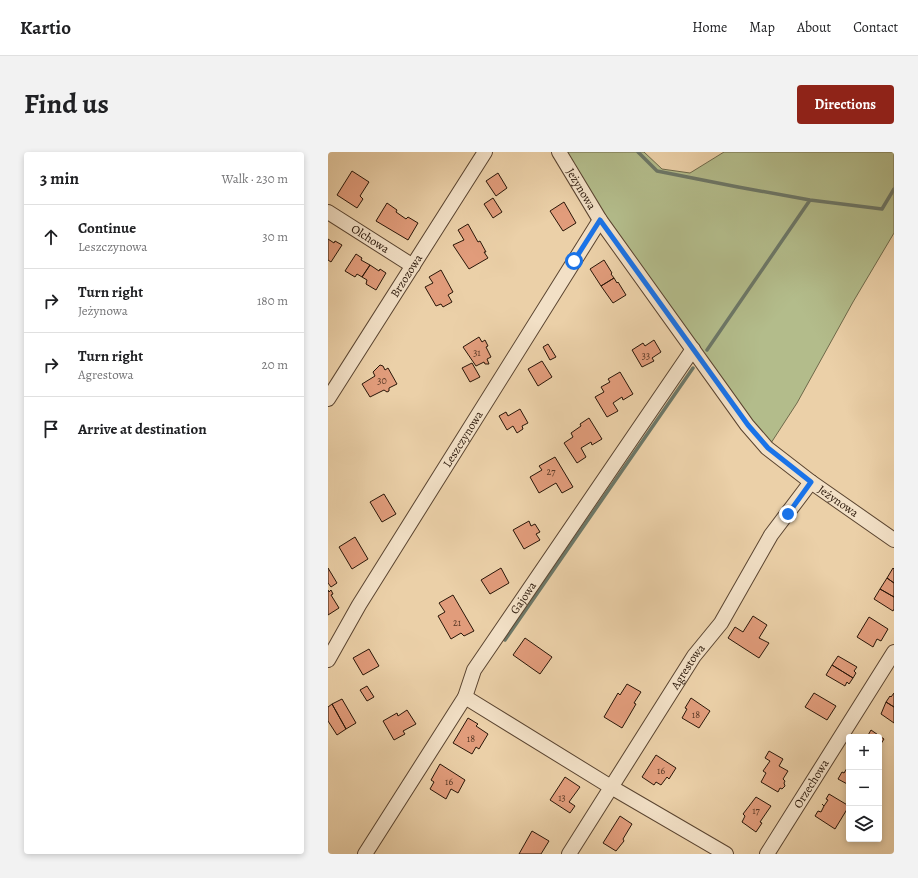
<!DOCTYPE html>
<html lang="en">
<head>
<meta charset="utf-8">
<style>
	body { margin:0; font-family:Alegreya,serif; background:#f2f2f2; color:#202124 }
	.controls { position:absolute; right:12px; bottom:12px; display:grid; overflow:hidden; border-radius:4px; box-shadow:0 2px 6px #0003 }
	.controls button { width:36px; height:36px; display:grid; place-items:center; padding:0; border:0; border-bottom:1px solid #e0e0e0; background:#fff; color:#202124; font:20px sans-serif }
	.stop { position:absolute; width:12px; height:12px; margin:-9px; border:3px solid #1a73e8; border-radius:50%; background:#fff }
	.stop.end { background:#1a73e8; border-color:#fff; box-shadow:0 1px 4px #0008 }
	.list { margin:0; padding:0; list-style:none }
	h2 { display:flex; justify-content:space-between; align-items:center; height:52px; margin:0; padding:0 16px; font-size:17px }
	h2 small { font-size:13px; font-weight:400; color:#757577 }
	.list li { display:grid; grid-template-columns:26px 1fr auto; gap:12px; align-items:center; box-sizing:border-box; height:64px; padding:0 16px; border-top:1px solid #e0e0e0 }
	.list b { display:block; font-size:15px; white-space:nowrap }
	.list p { margin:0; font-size:13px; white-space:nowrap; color:#757577 }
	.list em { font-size:13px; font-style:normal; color:#757577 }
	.icon { flex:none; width:22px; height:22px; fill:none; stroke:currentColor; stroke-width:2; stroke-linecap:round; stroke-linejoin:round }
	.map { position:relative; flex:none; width:566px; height:702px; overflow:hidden; border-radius:4px }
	header { display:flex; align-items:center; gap:24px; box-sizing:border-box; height:56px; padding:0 20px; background:#fff; border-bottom:1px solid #e0e0e0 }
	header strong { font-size:19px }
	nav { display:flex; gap:22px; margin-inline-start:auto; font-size:14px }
	.intro { display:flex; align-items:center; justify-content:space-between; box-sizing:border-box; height:96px; padding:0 24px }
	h1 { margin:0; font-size:28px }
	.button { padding:10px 18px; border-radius:4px; background:#8f2418; color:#fff; font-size:14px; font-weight:700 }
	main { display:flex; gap:24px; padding:0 24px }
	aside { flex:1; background:#fff; border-radius:4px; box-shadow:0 2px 6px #0003 }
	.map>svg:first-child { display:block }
</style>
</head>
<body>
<header>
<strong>Kartio</strong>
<nav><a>Home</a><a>Map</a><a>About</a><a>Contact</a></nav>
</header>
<div class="intro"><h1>Find us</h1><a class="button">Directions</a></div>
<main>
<aside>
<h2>3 min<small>Walk · 230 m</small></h2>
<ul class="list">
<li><svg class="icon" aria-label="ahead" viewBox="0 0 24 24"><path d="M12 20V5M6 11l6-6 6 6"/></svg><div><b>Continue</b><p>Leszczynowa</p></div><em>30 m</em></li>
<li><svg class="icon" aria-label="right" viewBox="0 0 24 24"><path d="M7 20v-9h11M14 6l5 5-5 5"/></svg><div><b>Turn right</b><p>Jeżynowa</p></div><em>180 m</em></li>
<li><svg class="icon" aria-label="right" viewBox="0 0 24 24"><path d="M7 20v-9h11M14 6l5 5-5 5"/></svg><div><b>Turn right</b><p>Agrestowa</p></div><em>20 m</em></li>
<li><svg class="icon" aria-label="arrive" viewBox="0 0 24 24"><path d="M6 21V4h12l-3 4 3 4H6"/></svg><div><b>Arrive at destination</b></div></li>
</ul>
</aside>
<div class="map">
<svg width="566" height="702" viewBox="0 0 566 702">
	<rect width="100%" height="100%" fill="#ebd0a8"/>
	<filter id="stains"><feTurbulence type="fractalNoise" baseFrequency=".005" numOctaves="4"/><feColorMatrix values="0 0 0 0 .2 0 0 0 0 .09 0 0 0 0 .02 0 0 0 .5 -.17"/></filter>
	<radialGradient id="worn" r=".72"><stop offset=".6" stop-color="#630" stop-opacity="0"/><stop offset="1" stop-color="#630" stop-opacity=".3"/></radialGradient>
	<path fill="#b3bc8b" stroke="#6e694a" d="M239 0H316L334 17 362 21 396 0H566V81L525 150 469 251 443 291 416 259 276 63Z"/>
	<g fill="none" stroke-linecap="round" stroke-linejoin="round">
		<path stroke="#6c7767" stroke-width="3.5" d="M310 0 329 19 410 35 482 48 554 57 566 37
			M379 198 482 48
			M177 488 365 216"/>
	</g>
	<path fill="#e19c7b" stroke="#291608" d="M24 19 41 30 32 44 35 47 29 56 9 43Z
		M170 21 179 36 168 44 158 29Z
		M165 46 174 60 165 66 156 52Z
		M236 50 248 71 235 79 222 59Z
		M59 51 69 58 68 60 78 67 80 65 90 71 80 88 48 69Z
		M140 72 150 90 152 89 158 100H156L160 106 141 117 125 93 136 88 130 78Z
		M0 87 6 91 7 89 14 93 3 110 0 108Z
		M28 102 34 106 33 108 42 113 34 125 29 122 27 125 17 119Z
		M276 108 284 121 283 122 286 126 273 134 262 117Z
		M42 113 51 119 52 117 58 121 48 138 38 132 39 128 34 125Z
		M113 118 125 140 120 143 124 150 115 155 113 152 108 154 97 135 105 131 101 125Z
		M286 126 289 131 290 130 298 143 285 151 273 134Z
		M151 185 154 190 157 188 160 194 158 195 163 205 159 207 161 212H157L156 210 148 214 135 195Z
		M326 188 333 200 324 206 326 209 314 215 304 198 315 191 317 194Z
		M220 192 228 205 222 208 215 195Z
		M214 209 224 225 210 234 200 217Z
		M144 211 152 225 142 230 134 216Z
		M52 213 55 214 57 218 60 216 69 232 61 236V239L59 240 56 238 42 245 34 232 47 224 45 220Z
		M292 220 305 242 295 248 294 245 285 251 290 259 279 265 267 245 276 240 273 235 282 230 280 227Z
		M192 257 200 271 194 274 195 277 189 281 185 274 179 278 171 264 178 260 180 264Z
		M261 266 274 287 264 293 263 290 253 296 258 305 249 311 236 291 245 285 243 281 253 274 252 272Z
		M227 305 245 335 234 341 228 331 211 341 202 325 214 318 211 314Z
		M56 342 68 362 54 370 42 350Z
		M201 369 203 374 207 372 212 380 208 382 212 388 196 397 185 378Z
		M27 385 40 407 24 417 11 395Z
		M0 416 9 431 3 435 0 431Z
		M173 416 181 431 162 442 153 428Z
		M565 416 566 417V431L559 426Z
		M559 426 566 431V445L552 437Z
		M552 437 566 445V457L565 459 546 447Z
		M0 438 1 440 3 438 5 442 3 443 11 456 0 463Z
		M125 443 146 479 136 484 133 481 123 487 110 464 117 460 111 451Z
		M425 464 439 473 431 486 441 491 431 506 400 486 407 475 415 480Z
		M541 465 560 477 553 489 549 487 545 495 529 485Z
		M197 486 224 505 212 522 185 503Z
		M41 497 51 514 35 523 25 506Z
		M510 504 529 515 526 519 528 521 525 526 504 513Z
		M504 513 525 526 521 532 519 530 517 534 498 523Z
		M299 532 313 540 306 551 308 552 294 576 276 565 290 541 292 543Z
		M39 534 46 545 39 549 32 538Z
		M486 541 508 554 499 568 477 555Z
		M566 541V555L558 550 562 544 563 545Z
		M363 546 382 559 371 576 354 566 359 557 357 556Z
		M14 547 28 571 18 577 4 552Z
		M558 550 566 555V571L553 562Z
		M4 552 18 577 9 583 0 569V555Z
		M79 558 88 572 75 579 77 582 66 588 55 569 69 561 70 564Z
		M140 566 150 572 148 574 160 582 151 597 148 595 144 602 125 591Z
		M543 578 556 587 551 595V585H539Z
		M441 599 455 607 451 614 460 619 455 627 457 629 456 631 457 634 454 637 452 636 450 640 433 630 438 621 435 619 442 609 437 606Z
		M328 603 348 616 341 627 339 625 333 633 328 630 326 633 314 625Z
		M112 612 137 628 130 641 123 637 118 647 102 637 106 630 103 628Z
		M521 613V633L510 627 514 620 516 621Z
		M237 625 252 635 241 650 247 654 242 661 222 648Z
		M501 642 521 654 507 677 487 664 490 659 493 660 496 654 494 652 496 654 500 648 498 647Z
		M428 645 443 654 432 670 434 671 428 680 414 670 417 664 415 662Z
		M292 664 304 672 295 687 296 689 288 699 275 691Z
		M204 679 221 689 213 702H191Z"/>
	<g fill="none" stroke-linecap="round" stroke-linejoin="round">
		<defs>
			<g id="minor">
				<path id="s1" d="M231 0 272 68 419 273 439 296 483 330 566 388"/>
				<path id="s2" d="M0 60 85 114"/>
				<path id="s3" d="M0 247 157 0"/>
				<path id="s4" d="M0 508 31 453 272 68"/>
				<path d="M137 545 283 635 398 702"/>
				<path id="s5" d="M37 702 137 545 146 518 365 197"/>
				<path id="s6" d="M241 702 366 504 393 471 443 383 483 330"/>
				<path id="s7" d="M439 702 566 500"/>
			</g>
		</defs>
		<use href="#minor" stroke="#5a4430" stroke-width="16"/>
		<use href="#minor" stroke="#f2e0c6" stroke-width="14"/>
	</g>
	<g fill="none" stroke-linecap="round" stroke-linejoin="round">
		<path stroke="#1a73e8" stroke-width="5" d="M246 109 272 68 420 273 440 296 483 330 460 362"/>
	</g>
	<g text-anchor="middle" stroke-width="3" stroke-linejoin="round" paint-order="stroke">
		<g font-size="10" fill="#573825">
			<text x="149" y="204">31</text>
			<text x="318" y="207">33</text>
			<text x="54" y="232">30</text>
			<text x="223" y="323">27</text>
			<text x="129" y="474">21</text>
			<text x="368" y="566">18</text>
			<text x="143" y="590">18</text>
			<text x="333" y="622">16</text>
			<text x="121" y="633">16</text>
			<text x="234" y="649">13</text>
			<text x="428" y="662">17</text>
		</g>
		<g font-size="12" fill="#291608" stroke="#f2e0c6">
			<text dy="4" stroke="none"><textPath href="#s1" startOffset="43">Jeżynowa</textPath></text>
			<text dy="4" stroke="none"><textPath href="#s2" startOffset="50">Olchowa</textPath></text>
			<text dy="4" stroke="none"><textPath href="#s3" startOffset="146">Brzozowa</textPath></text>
			<text dy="4" stroke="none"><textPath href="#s4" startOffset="259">Leszczynowa</textPath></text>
			<text dy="4" stroke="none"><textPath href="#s1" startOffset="451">Jeżynowa</textPath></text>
			<text dy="4" stroke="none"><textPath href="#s5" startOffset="302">Gajowa</textPath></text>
			<text dy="4" stroke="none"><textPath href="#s6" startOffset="222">Agrestowa</textPath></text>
			<text dy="4" stroke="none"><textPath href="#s7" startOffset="83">Orzechowa</textPath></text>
		</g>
	</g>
	<rect width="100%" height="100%" filter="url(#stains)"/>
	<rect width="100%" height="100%" fill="url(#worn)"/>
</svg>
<div class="controls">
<button>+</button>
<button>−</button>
<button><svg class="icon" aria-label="layers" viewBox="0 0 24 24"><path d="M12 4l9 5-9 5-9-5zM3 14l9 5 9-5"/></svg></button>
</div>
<div class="stop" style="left:246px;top:109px"></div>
<div class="stop end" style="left:460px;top:362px"></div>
</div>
</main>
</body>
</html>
